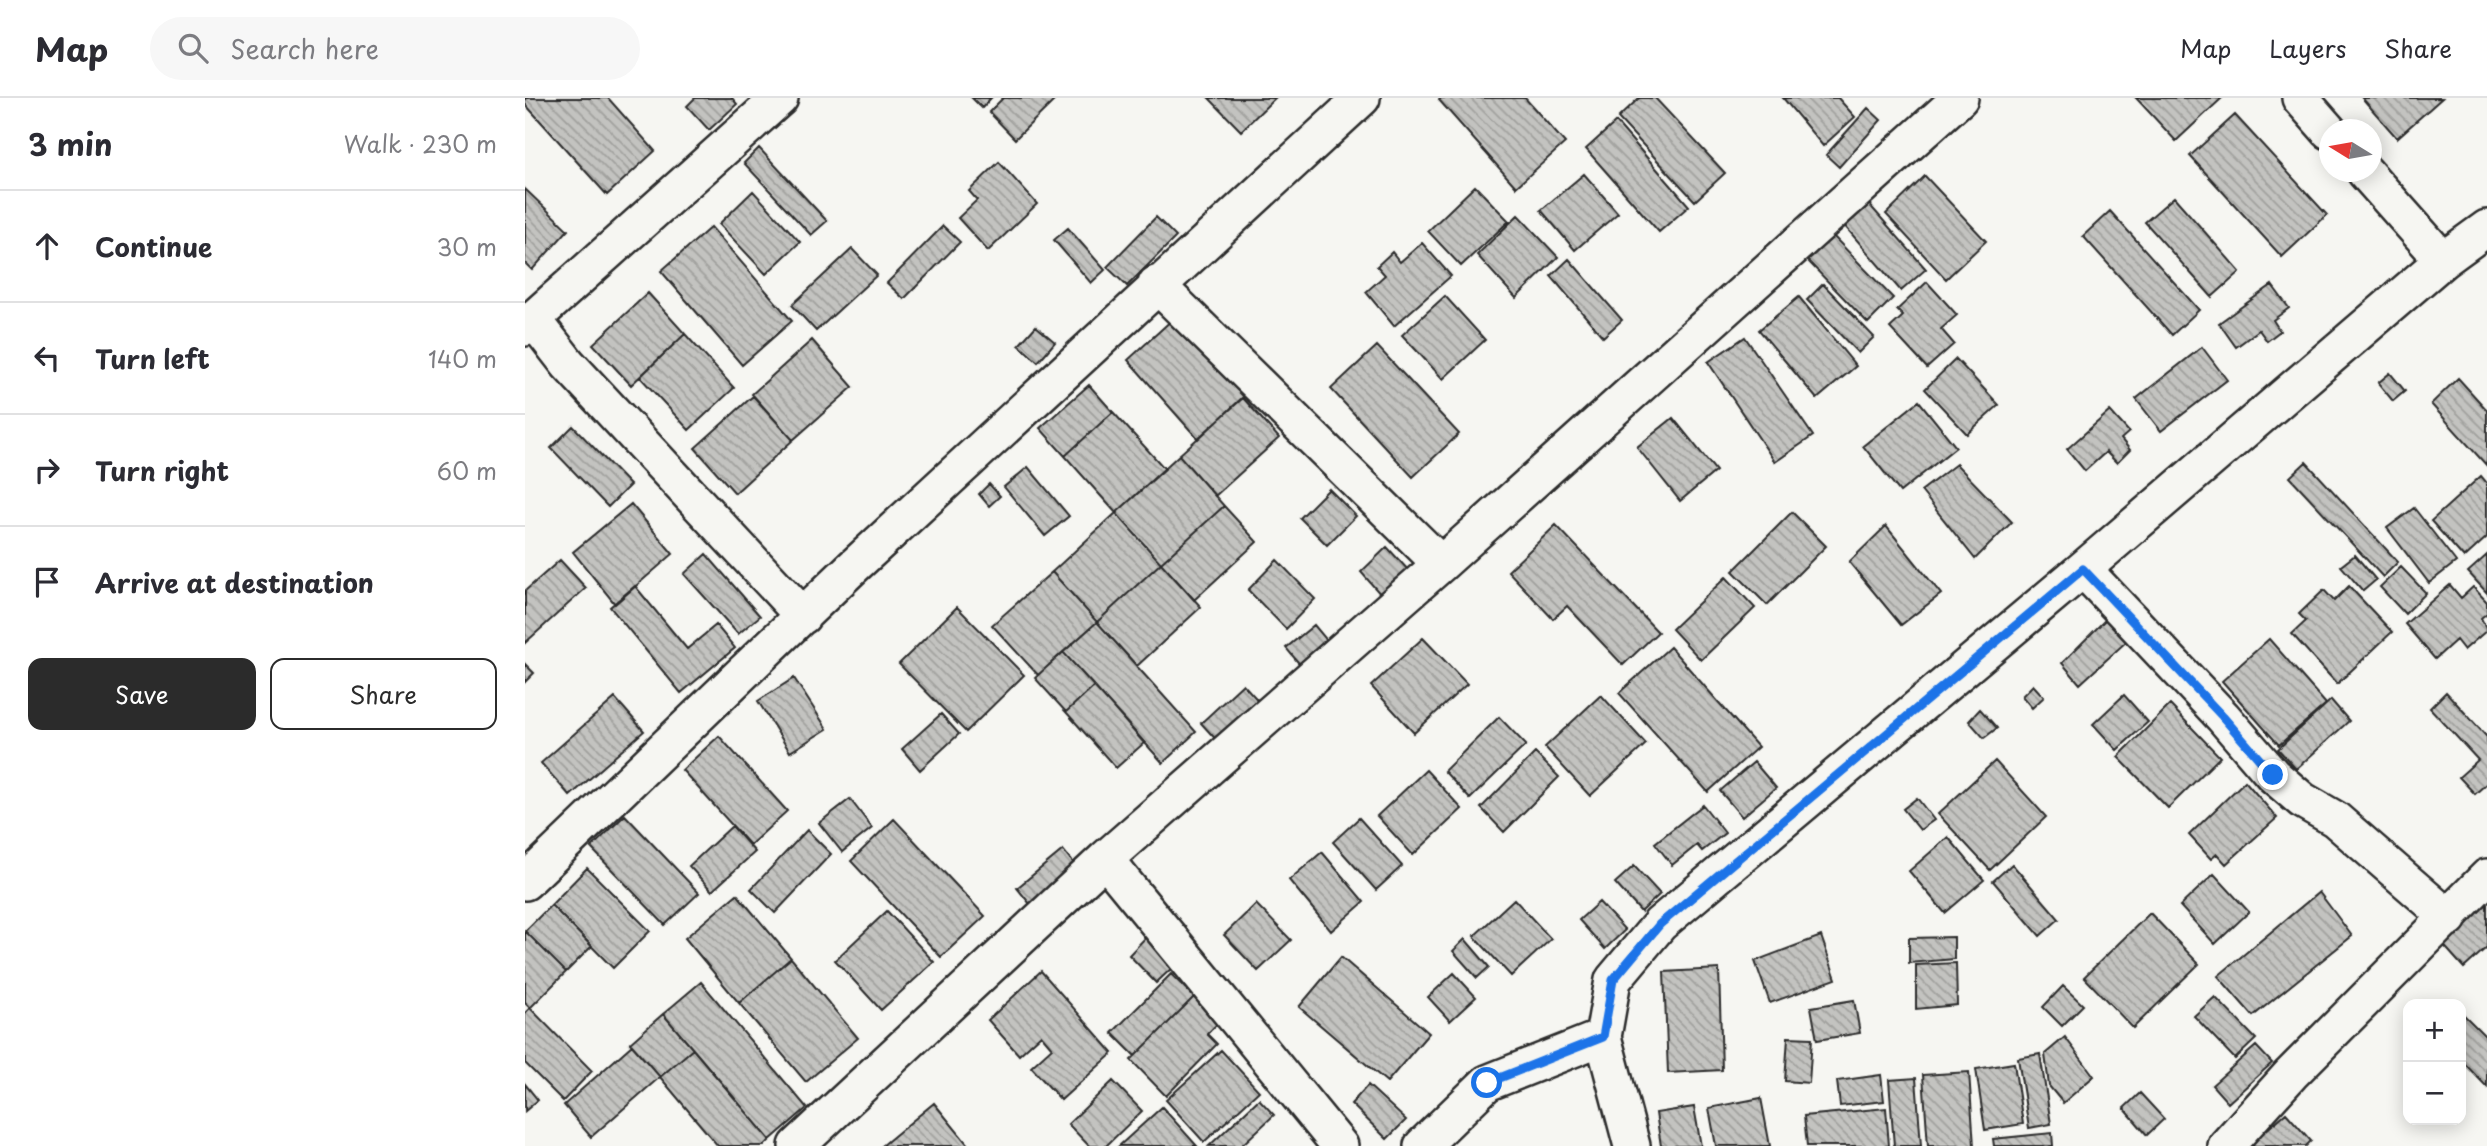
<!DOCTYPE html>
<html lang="en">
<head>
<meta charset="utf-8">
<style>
	body { margin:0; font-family:"Playpen Sans",sans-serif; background:#f7f7f7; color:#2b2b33 }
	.controls { position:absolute; right:21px; bottom:21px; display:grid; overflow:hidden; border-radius:14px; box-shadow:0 4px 18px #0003 }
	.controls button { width:63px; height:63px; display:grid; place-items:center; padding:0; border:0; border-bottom:2px solid #e1e1e2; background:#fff; color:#2b2b33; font:35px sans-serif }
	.compass { position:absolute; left:1794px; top:21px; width:63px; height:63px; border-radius:50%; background:#fff; box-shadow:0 4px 18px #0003; rotate:281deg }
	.stop { position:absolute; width:21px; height:21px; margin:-16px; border:5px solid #1a73e8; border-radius:50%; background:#fff }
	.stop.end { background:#1a73e8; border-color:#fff; box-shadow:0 2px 7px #0008 }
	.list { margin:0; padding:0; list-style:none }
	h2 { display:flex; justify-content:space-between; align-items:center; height:91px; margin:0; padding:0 28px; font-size:30px }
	h2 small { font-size:23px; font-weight:400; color:#7c7c81 }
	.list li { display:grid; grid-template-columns:46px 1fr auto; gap:21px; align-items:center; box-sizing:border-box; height:112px; padding:0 28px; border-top:2px solid #e1e1e2 }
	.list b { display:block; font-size:26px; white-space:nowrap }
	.list em { font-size:23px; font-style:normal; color:#7c7c81 }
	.actions { display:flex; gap:14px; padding:21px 28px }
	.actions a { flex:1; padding:16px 0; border:2px solid #2b2b2b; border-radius:14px; text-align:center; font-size:24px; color:#2b2b2b }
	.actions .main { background:#2b2b2b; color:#fff }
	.icon { flex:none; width:38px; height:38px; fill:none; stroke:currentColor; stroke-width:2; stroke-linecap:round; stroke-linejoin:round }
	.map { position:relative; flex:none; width:1962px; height:1048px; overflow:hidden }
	header { display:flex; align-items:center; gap:42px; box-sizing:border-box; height:98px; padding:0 35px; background:#fff; border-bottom:2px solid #e1e1e2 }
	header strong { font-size:33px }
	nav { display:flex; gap:38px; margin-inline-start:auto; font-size:24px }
	.search { width:490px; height:63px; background:#f7f7f7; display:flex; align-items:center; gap:18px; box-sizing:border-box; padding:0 24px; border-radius:38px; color:#7c7c81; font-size:26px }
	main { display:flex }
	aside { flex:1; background:#fff }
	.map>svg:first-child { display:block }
</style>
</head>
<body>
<header>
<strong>Map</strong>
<div class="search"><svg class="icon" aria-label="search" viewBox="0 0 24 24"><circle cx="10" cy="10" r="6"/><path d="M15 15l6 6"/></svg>Search here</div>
<nav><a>Map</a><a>Layers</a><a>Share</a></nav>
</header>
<main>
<aside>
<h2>3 min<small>Walk · 230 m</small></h2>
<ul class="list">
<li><svg class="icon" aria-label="ahead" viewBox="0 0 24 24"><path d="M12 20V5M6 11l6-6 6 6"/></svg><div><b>Continue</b></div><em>30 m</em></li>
<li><svg class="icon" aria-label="left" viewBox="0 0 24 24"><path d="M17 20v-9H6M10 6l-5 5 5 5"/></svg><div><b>Turn left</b></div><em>140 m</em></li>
<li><svg class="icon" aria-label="right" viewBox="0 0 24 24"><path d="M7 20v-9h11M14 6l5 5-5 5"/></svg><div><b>Turn right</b></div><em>60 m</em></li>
<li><svg class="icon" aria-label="arrive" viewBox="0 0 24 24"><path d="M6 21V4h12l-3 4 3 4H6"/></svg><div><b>Arrive at destination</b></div></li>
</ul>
<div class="actions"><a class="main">Save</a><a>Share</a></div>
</aside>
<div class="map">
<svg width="1962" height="1048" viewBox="0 0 1962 1048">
	<defs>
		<pattern id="building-back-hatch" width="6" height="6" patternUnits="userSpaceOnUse" patternTransform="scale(1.75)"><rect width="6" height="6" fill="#c3c3c0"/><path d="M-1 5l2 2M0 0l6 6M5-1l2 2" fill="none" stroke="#9f9f9c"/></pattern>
	</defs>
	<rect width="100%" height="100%" fill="#f6f6f2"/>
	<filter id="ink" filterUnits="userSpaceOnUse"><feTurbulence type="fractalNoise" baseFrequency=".0143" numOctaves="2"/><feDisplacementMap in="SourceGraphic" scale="14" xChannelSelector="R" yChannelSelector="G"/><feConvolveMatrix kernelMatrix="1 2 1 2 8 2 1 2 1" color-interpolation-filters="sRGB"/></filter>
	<g filter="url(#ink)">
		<path fill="url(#building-back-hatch)" stroke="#2b2b2b" stroke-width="2" d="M0 0H83L130 53 82 97 0 6Z
			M170 0H207L212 6 184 32 162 8Z
			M447 0H466L457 10Z
			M478 0H532L490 41 464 14Z
			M684 0H750L716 33Z
			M916 0H1000L1040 45 991 89 914 2Z
			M1114 0H1130L1200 75 1170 103 1093 20Z
			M1258 0H1313L1330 19 1298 48Z
			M1611 0H1697L1651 43Z
			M1837 0H1917L1872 40Z
			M1343 10 1356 22 1314 69 1301 57Z
			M1710 17 1802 117 1757 159 1665 58Z
			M1091 24 1164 108 1134 134 1061 51Z
			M234 50 302 123 286 137 219 65Z
			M474 64 512 106 463 153 433 120 452 102 444 93Z
			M1059 76 1093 115 1050 152 1016 112Z
			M1400 78 1461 143 1421 181 1361 116Z
			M950 88 984 123 936 168 903 133Z
			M0 91 43 132 7 172 0 165Z
			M228 93 275 144 241 176 194 126Z
			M1649 99 1715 174 1687 199 1620 124Z
			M1342 104 1401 171 1376 193 1318 126Z
			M1585 113 1674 212 1647 237 1558 138Z
			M993 117 1033 159 991 200 952 157Z
			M631 119 651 139 602 188 582 169Z
			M418 128 435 144 379 201 362 185Z
			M186 129 267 223 217 267 136 173Z
			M543 130 580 172 566 185 529 142Z
			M1308 138 1368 200 1343 225 1282 162Z
			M897 145 926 178 869 228 841 194 860 177 852 168 867 154 875 164Z
			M327 151 352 177 291 233 267 207Z
			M1044 161 1097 222 1078 239 1026 178Z
			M1402 184 1432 217 1416 231 1429 246 1402 270 1365 230 1378 218 1372 212Z
			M1298 186 1349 239 1333 255 1282 202Z
			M1747 187 1764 210 1748 222 1755 233 1742 243 1734 232 1711 249 1694 225Z
			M123 195 160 236 106 287 68 246Z
			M920 198 960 242 918 281 877 237Z
			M1274 199 1331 268 1292 301 1234 232Z
			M649 220 719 298 673 341 603 262Z
			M511 228 530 244 513 264 494 247Z
			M160 236 209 290 164 332 115 279Z
			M1220 239 1288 338 1250 364 1183 264Z
			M287 242 328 289 268 342 227 296Z
			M852 248 934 336 888 379 806 291Z
			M1677 249 1702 282 1636 333 1611 301Z
			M1431 261 1474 307 1442 336 1400 291Z
			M1865 275 1880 293 1868 303 1853 285Z
			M1933 280 1962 312V368L1906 306Z
			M564 287 588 314 540 358 515 330Z
			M228 298 268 342 210 395 170 350Z
			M718 300 754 340 690 398 654 357Z
			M1394 303 1431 349 1375 394 1338 348Z
			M1585 313 1604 334 1596 341 1605 352 1592 365 1581 354 1560 373 1542 351Z
			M588 314 640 371 591 415 540 358Z
			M1148 320 1191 373 1155 403 1112 349Z
			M48 328 105 387 83 409 26 350Z
			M654 357 699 408 636 465 591 415Z
			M1781 364 1873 464 1858 479 1765 379Z
			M1431 366 1487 424 1450 461 1396 393Z
			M503 369 544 418 520 438 479 389Z
			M1956 378 1962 385V439L1939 460 1906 423Z
			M464 386 475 398 464 408 454 396Z
			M804 391 831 418 802 447 775 420Z
			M106 406 148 456 90 506 48 454Z
			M699 408 732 444 669 502 636 465Z
			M1889 410 1931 464 1904 485 1862 430Z
			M1267 414 1301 448 1242 507 1208 473Z
			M591 415 636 465 572 524 527 474Z
			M1031 427 1133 534 1098 567 1042 508 1028 521 983 473Z
			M1361 428 1416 496 1376 527 1324 464Z
			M862 449 884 473 857 498 836 474Z
			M181 456 235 518 213 536 159 476Z
			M1830 457 1851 482 1838 493 1816 468Z
			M1962 457V495L1943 474Z
			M35 462 61 490 0 545V493Z
			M752 462 790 501 761 531 723 492Z
			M636 465 676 509 612 568 572 524Z
			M1876 469 1901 495 1880 516 1855 489Z
			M527 474 572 524 513 577 467 527Z
			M1201 479 1230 510 1176 562 1147 531Z
			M1925 487 1936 500 1948 489 1962 504V515L1956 520 1962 532 1939 552 1931 542 1910 561 1880 526Z
			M110 488 162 551 191 527 210 550 156 595 85 509Z
			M1824 488 1867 534 1812 586 1767 536 1781 523 1774 516 1799 492 1809 503Z
			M432 509 499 577 441 634 374 566Z
			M1582 520 1602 543 1555 586 1537 565Z
			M572 524 671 634 638 665 538 554Z
			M789 527 805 546 777 569 761 550Z
			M898 540 942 586 889 635 846 588Z
			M1744 541 1801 606 1754 647 1697 583Z
			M1145 549 1233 649 1183 694 1094 595Z
			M538 554 569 588 541 614 510 580Z
			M0 566 9 575 0 584Z
			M269 580 302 631 265 654 233 603Z
			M718 586 738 608 696 647 676 625Z
			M1508 587 1519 599 1507 610 1497 598Z
			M569 588 619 645 591 670 541 614Z
			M1921 594 1962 639V685L1950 696 1934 679 1953 662 1905 610Z
			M1076 597 1121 646 1065 698 1020 649Z
			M1599 597 1623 624 1592 652 1568 626Z
			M90 600 119 633 45 698 16 665Z
			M1806 602 1824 623 1771 671 1753 651Z
			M1645 607 1695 659 1643 710 1593 659Z
			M1455 611 1472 630 1459 640 1444 623Z
			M416 616 434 636 395 672 377 651Z
			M974 619 1001 647 945 701 919 673Z
			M194 638 262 713 225 747 157 672Z
			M1010 655 1034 679 979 734 956 710Z
			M1470 663 1521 719 1465 772 1413 716Z
			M1229 664 1251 690 1217 719 1195 693Z
			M901 672 937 711 888 757 852 718Z
			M1720 683 1752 720 1701 766 1692 756 1686 761 1664 737Z
			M1392 700 1409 722 1395 732 1378 711Z
			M325 701 347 730 317 754 294 725Z
			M1178 707 1200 735 1177 753 1172 747 1147 767 1130 745Z
			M100 717 174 795 140 827 66 750Z
			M834 720 877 768 851 792 808 744Z
			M369 721 460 818 416 859 326 763Z
			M207 728 230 754 187 793 164 768Z
			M282 732 306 756 250 815 226 791Z
			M1423 739 1459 782 1420 815 1384 773Z
			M538 752 551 768 505 806 492 790Z
			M797 754 839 804 806 833 764 782Z
			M1487 766 1534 821 1515 838 1468 783Z
			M1109 768 1135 796 1116 814 1090 785Z
			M62 770 125 833 88 870 26 807Z
			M1689 776 1724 814 1690 846 1655 808Z
			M1794 794 1827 838 1728 918 1693 878Z
			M212 796 266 860 214 905 160 840Z
			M989 801 1026 841 986 878 949 838Z
			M1962 803V849L1939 870 1915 843Z
			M1074 804 1100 832 1080 851 1054 822Z
			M731 806 766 842 733 873 699 837Z
			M26 807 67 848 41 874 0 833Z
			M362 813 409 864 356 912 310 862Z
			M1625 815 1674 866 1608 930 1559 879Z
			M0 833 41 874 5 910 0 905Z
			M622 838 650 867 631 885 604 857Z
			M1296 838 1311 881 1245 905 1230 863Z
			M1429 839V861L1384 865V840Z
			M940 841 964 869 952 880 928 853Z
			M816 859 904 935 862 984 774 909Z
			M266 860 333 940 281 984 214 905Z
			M1431 865 1432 907 1391 911V867Z
			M1194 871 1197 972 1143 975 1139 874Z
			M516 873 588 955 536 1002 506 969 527 950 516 937 494 957 463 922Z
			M929 875 951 899 925 923 903 899Z
			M646 876 669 899 610 958 587 935Z
			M176 884 282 1010 245 1042 138 916Z
			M1538 888 1558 907 1537 928 1518 909Z
			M669 899 694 924 682 936 692 946 641 998 606 962Z
			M1690 899 1731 941 1710 961 1669 918Z
			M1329 902 1335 935 1292 942 1286 909Z
			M5 910 67 973 38 1003 0 965V915Z
			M1936 914 1962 940V989L1936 962Z
			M138 916 168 951 135 979 105 945Z
			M1263 939 1287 940 1284 985 1260 983Z
			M1540 939 1569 978 1538 1005 1524 988 1520 956Z
			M107 947 135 979 66 1039 39 1007Z
			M1731 948 1747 965 1703 1005 1687 987Z
			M168 951 245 1042 239 1048H193L135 979Z
			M696 952 734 993 679 1044 641 1002Z
			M1515 956 1526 1026 1504 1030 1493 960Z
			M1489 965 1498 1026 1460 1032 1451 971Z
			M1444 974 1449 1048H1403L1398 977Z
			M1356 977 1359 1003 1315 1008 1312 983Z
			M1391 980 1396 1048H1369L1364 982Z
			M588 983 617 1013 581 1048H564L543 1026Z
			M0 986 13 1002 0 1013Z
			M843 987 881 1022 862 1041 826 1006Z
			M1615 995 1639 1021 1622 1037 1599 1010Z
			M1236 1000 1245 1048H1191L1184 1010Z
			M734 1001 749 1017 716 1048H684Z
			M409 1005 444 1048H357Z
			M637 1009 672 1048H594Z
			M1169 1009 1176 1048H1136L1131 1015Z
			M1361 1010 1364 1048H1282L1279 1018Z
			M1761 1015 1786 1043 1781 1048H1723Z
			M1527 1035 1528 1048H1469L1468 1041Z"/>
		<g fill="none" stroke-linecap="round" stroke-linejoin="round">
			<defs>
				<path id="minor" d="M1775 0 1804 33
					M1840 74 1918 162
					M631 186 916 466
					M8 221 255 0
					M0 230 8 221 43 266 278 518
					M1558 471 1698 619 1748 677 1777 702 1810 721 1924 820
					M580 761 815 1048
					M0 784 327 470 837 0
					M272 1048 580 761 916 466 1435 0
					M897 1048 962 985 1078 939
					M1107 1048 1078 939 1088 882 1135 826 1558 471 1918 162 1962 130
					M1701 1048 1766 976 1962 779"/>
			</defs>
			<use href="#minor" stroke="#2b2b2b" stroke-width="40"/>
			<use href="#minor" stroke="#f6f6f2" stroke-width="35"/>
		</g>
	</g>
	<g fill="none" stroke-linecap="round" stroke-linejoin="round" filter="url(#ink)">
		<path stroke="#1a73e8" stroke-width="9" d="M962 985 1078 939 1088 882 1135 826 1558 471 1698 619 1748 677"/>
	</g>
</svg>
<div class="controls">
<button>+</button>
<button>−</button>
</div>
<svg class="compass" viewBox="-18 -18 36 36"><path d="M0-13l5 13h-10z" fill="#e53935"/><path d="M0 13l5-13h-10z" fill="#7c7c81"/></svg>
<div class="stop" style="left:962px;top:985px"></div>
<div class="stop end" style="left:1748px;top:677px"></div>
</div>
</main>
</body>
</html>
